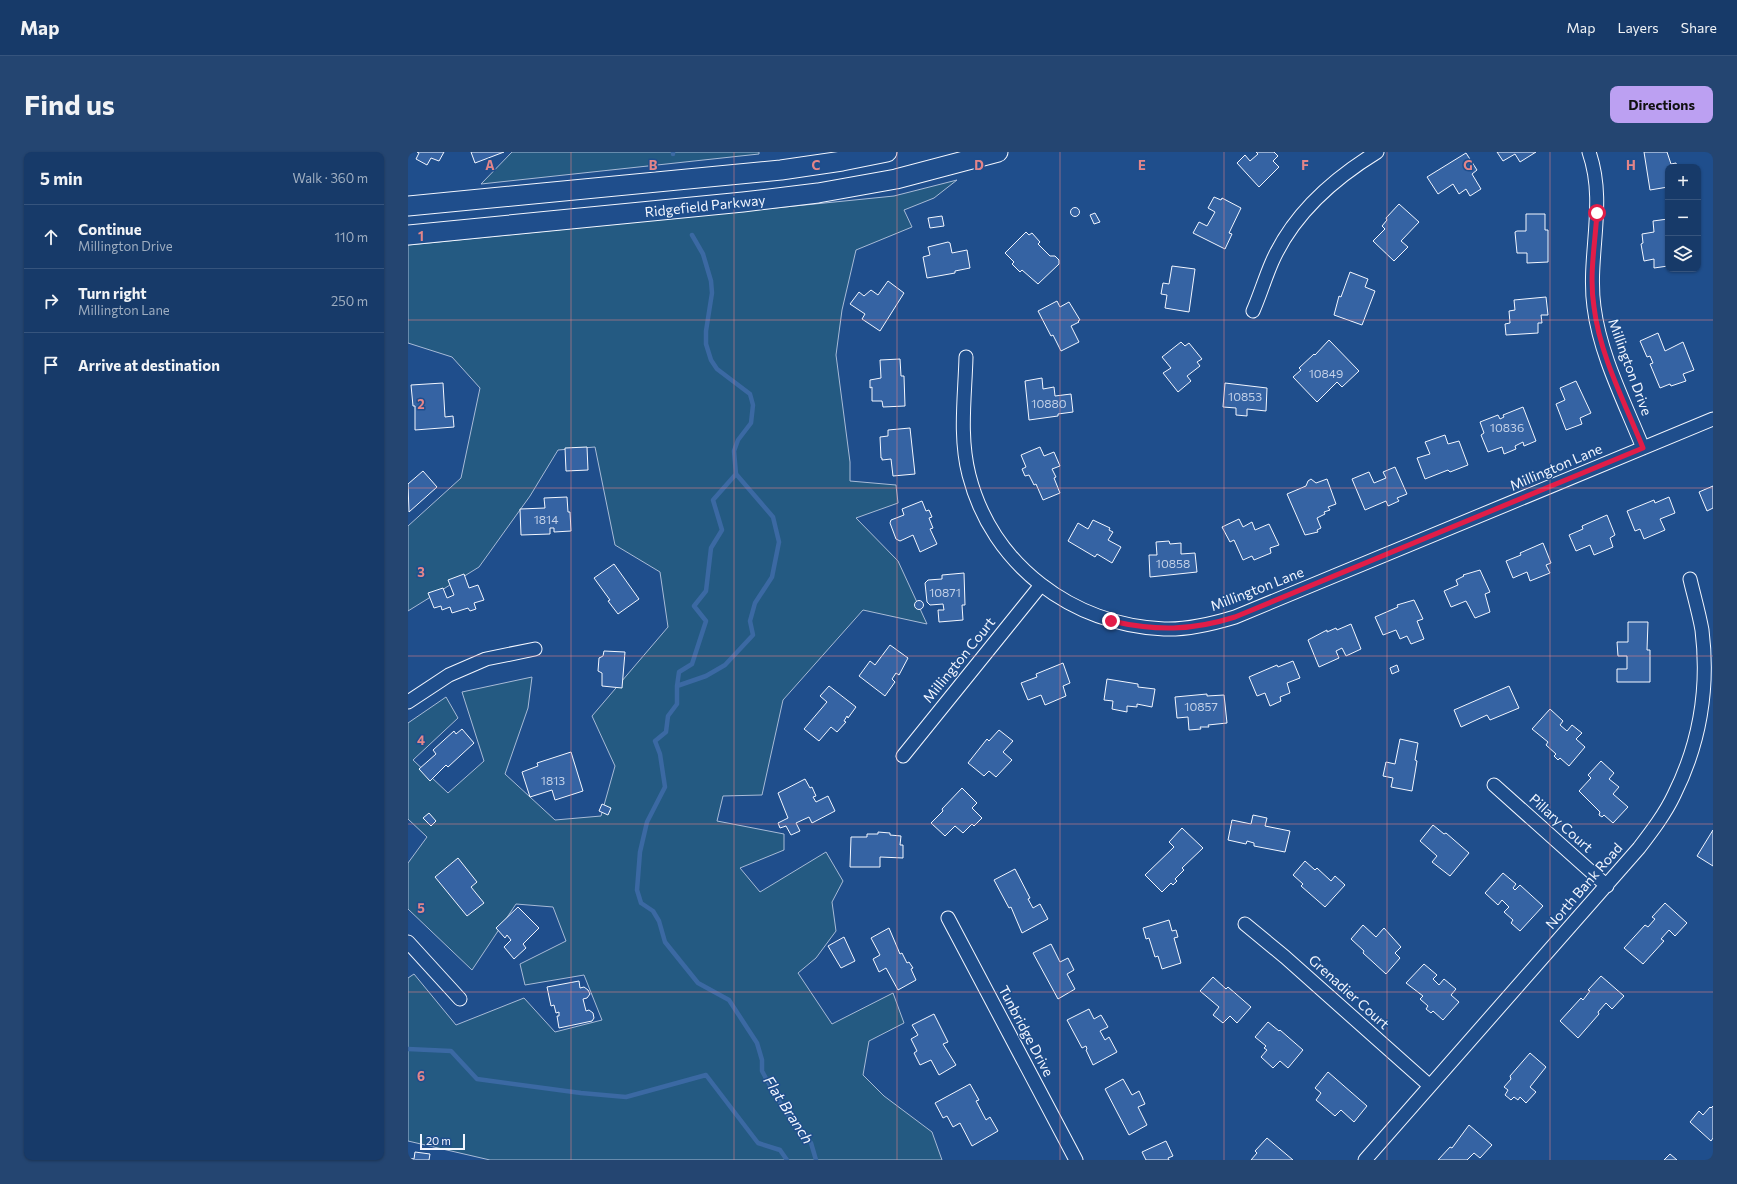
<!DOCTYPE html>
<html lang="en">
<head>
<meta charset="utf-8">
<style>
	body { margin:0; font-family:Commissioner,sans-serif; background:#244571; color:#f1f3f6 }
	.controls { position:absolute; right:12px; top:12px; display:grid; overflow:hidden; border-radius:8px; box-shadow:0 1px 3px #0004 }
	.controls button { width:36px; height:36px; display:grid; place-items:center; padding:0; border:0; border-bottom:1px solid #36547d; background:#173a69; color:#f1f3f6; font:20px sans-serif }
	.scale { position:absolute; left:12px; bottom:10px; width:45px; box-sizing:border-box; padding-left:4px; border:2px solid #f2f6ff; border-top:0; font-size:11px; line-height:14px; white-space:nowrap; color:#f2f6ff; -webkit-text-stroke:3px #1f4e8c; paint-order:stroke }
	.stop { position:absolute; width:12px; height:12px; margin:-9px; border:3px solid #e11d48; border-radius:50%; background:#fff }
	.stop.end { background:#e11d48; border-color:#fff; box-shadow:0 1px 4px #0008 }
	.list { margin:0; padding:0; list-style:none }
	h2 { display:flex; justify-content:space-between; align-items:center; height:52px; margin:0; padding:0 16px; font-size:17px }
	h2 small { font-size:13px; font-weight:400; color:#9eadc0 }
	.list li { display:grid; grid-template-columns:26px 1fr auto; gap:12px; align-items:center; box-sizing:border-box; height:64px; padding:0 16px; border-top:1px solid #36547d }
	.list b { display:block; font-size:15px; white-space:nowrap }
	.list p { margin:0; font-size:13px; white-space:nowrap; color:#9eadc0 }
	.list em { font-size:13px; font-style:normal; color:#9eadc0 }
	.icon { flex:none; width:22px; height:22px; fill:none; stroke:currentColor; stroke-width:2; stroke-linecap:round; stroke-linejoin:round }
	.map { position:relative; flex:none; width:1305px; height:1008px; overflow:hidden; border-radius:8px }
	header { display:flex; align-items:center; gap:24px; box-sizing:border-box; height:56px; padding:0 20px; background:#173a69; border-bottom:1px solid #36547d }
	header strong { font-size:19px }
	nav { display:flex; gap:22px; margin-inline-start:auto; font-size:14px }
	.intro { display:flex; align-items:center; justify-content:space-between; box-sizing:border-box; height:96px; padding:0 24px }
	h1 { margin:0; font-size:28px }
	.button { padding:10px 18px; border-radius:8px; background:#bca0f2; color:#111; font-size:14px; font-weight:700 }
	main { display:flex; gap:24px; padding:0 24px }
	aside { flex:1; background:#173a69; border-radius:8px; box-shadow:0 1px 3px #0004 }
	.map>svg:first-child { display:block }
</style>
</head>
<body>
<header>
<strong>Map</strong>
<nav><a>Map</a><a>Layers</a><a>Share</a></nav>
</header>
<div class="intro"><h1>Find us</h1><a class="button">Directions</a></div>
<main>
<aside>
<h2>5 min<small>Walk · 360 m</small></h2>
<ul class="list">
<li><svg class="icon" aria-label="ahead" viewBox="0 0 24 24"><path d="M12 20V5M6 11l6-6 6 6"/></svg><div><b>Continue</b><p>Millington Drive</p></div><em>110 m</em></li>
<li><svg class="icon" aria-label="right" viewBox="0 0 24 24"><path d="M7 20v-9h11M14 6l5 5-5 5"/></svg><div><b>Turn right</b><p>Millington Lane</p></div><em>250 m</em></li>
<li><svg class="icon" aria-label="arrive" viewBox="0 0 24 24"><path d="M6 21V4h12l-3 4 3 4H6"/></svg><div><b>Arrive at destination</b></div></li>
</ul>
</aside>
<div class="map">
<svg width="1305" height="1008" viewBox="0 0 1305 1008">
	<rect width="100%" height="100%" fill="#1f4e8c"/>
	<path fill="#245a82" stroke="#a8bbd7" d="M104 0H351V2L73 32Z
		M549 28 526 46 496 58 504 75 448 98 434 158 428 203 442 310V329L488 333 490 351 448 366 490 409 519 472 455 458 375 548 354 643 315 644 309 669 376 682V698L332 716 352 740 418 700 435 729 424 750 428 779 408 806 390 821 424 872 485 841 496 871 461 889 455 923 476 944 524 980 534 1008H82L0 989V826L6 822 48 873 116 846 147 880 194 868 176 823 117 833 112 812 158 789 145 755 108 752 64 818 0 757V711L19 685 0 667V571L38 545 50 566 5 608 40 641 76 609 54 540 124 525 120 556 97 622 147 668 193 664 207 614 184 564 260 475 252 420 207 393 187 295 150 298 122 344 71 415 0 459V374L53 326 72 236 44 205 0 191V93L486 44Z"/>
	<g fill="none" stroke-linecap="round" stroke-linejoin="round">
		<path stroke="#3b69a3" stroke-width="4.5" d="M265 0V2
			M284 83 295 102 303 129 304 141 298 179V192L303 208 309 217 342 242 345 253 343 271 330 288 326 299 328 322 365 365 371 390 364 425 347 451 342 469 345 483 317 513 298 524 269 534V552L260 564 258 580 247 589 252 602 257 635 239 670 232 700 229 738 233 751 245 759 251 769 257 790 290 831 321 848 349 891 354 908V919L366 941 382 966 403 991 408 1008
			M269 534 271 520 284 512 298 469 286 454 298 439 303 396 314 378 305 348 328 322
			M0 897 43 899 69 927 173 941 218 945 298 923 350 991 372 998 379 1008"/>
	</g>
	<path fill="#3563a3" stroke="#f2f6ff" d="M9 0H36L31 9 23 6 19 13 8 7 11 1Z
		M63 0H96L67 11Z
		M848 0H866L870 4 865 9 871 15 851 35 829 11 837 3 842 9 850 2Z
		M1089 0H1128L1112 10 1107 2 1095 9Z
		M1236 0H1259L1263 12 1268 11 1269 15H1260V35L1242 38Z
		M1058 1 1069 18 1064 22 1073 37 1062 44 1058 37 1051 42 1045 32 1030 42 1019 25Z
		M806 45 813 48 814 46 833 56 821 81 824 82 817 97 785 81 791 70 799 74 807 60 800 56Z
		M991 52 1011 70 993 89 1000 95 986 109 965 89 977 77 974 74 979 68 978 66Z
		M662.5 60a4.5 4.5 0 1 1 9 0a4.5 4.5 0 1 1-9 0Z
		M687 61 692 70 686 72 682 63Z
		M1118 62H1137V78H1140V110L1119 111V101H1109L1107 80 1109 79H1118Z
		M534 64 536 74 522 76 520 66Z
		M1260 67V114L1246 116V107L1236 109 1233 92 1235 91 1234 82 1246 80 1245 69Z
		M618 80 621 83 624 81 632 90 630 92 642 104H647L651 108V112L630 132 614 118 612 120 604 112 606 110 597 101Z
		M540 90 542 91 544 101 559 98 562 116 547 119V121L519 126 515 105 522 103 520 95Z
		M764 114 787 117 781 160 757 156 759 143 753 142 755 131 761 132Z
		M942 120 960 127 957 135 967 139 954 173 926 163 931 144 933 145Z
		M480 129 496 141 472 179 454 167 457 162 442 152 451 140 456 144 463 138 470 143Z
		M1138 145 1140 163H1133L1134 171H1130V181L1098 183 1097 172 1102 171 1101 159 1107 158 1106 148Z
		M649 149 652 155 661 150 672 168 670 169 671 170 663 174 671 190 653 199 645 183 643 184 630 159Z
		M1250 181 1257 199 1275 190 1286 218 1275 222 1278 229 1263 234 1262 232 1252 236 1242 212 1245 211 1242 204 1239 205 1232 189Z
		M921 188 951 219 934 235 929 230 909 250 885 225 893 218 891 216 906 202 907 203Z
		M773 190 777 194 781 191 794 207 789 210 792 214 779 224 783 229 770 240 755 221 763 216 754 205Z
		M492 207 493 224H496L497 254 475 255 474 249H464V235L462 236V228L473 226 472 208Z
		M634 226 635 237 646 235 647 244 663 242 665 260 650 262V264L621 268 617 229Z
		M1168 229 1183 261 1172 266 1174 272 1158 278 1148 252 1157 248 1152 236Z
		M35 231 37 265 45 264 46 275 7 278V254H5L3 233Z
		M817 231 859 236 858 259 839 257V264L828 263V256L815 255Z
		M1115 255 1128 289 1116 294 1115 290 1107 294 1108 297 1096 302 1094 295 1080 300 1073 283 1076 281 1072 270 1090 263 1092 267 1096 265 1095 263Z
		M502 276 507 322 485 324 483 307 474 308V306H473L472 285 480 284V278Z
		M1037 283 1040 292 1051 289 1060 313 1042 320 1040 318 1017 327 1009 306 1022 302 1017 290Z
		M179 295 180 318 158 319 157 296Z
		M632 295 636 304 646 300 652 314 644 317 648 325 646 326 652 341 635 348 628 332 626 333 621 323 617 324 614 317 618 315 613 303Z
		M987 315 999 342 989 346 991 349 980 354 978 349 957 358 944 327 961 320 966 331 978 326 975 320Z
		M15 319 29 335 1 360 0 332Z
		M903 327 908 331 919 327 928 352 920 355 922 358 916 360 917 362 909 366 913 376 909 378 910 380 897 383 879 342 898 334 900 329Z
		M1305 334V356L1299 359 1291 340Z
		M159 345 160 360H162L163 379 146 380V376H142V382L113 383 112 357 137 356 136 346Z
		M1261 345 1267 361 1252 367 1257 378 1236 387 1232 377 1227 379 1219 359 1246 348 1247 351Z
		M514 349 518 359 521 358 524 365 521 366 525 376 522 377 529 392 512 400 505 383 492 389 488 387 482 371 483 368 496 363 494 357Z
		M1199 363 1207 383 1202 386 1205 395 1186 403 1182 393 1168 399 1161 383 1175 377 1174 374Z
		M831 367 835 375 844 370 847 378 861 372 871 393 862 396 863 401 846 408 844 404 835 408 826 388 822 390 814 375Z
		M685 368 702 376 701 378 705 380 700 388 713 395 704 411 689 402 687 405 660 389 670 371 680 377Z
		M761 389 762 392 773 391V402L787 401 789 420 742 425 741 403H749L748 390Z
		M1135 391 1143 411 1138 413 1142 421 1122 429 1119 420 1105 426 1098 409 1113 403 1112 401Z
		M206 412 231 447 210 462 200 449 202 448 186 426Z
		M1072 418 1082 440 1077 442 1082 460 1067 466 1058 449 1043 455 1036 439 1050 433 1048 428 1056 424 1055 423Z
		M556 421 557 453H554L555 468 531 470 530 458H536L535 452 522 453 519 450 517 431 520 428 534 427V423Z
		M56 422 61 436 70 433 76 448 66 451 68 457 62 459 60 456 44 461 42 455 34 458 33 454 26 456 20 441 35 436 39 446 46 443 40 428Z
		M1006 448 1015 467 1009 469 1016 487 1003 492 999 484 992 487 988 478 975 483 967 465 990 455 989 453Z
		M506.5 453a4.5 4.5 0 1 1 9 0a4.5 4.5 0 1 1-9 0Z
		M1220 470H1240L1239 498H1242V530H1209V517H1219V504H1210L1209 490H1220Z
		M943 472 953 497 938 504 934 496 928 499 931 506 911 515 900 488 919 478V480L928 476 929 478Z
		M482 493 500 506 491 523 488 521 484 527 487 530 477 544 451 524 462 509 467 513Z
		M196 499 217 500 214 536 194 534V521L190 519 191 506 195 504Z
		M885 509 892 526 879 531 882 541 872 545 873 549 862 554 857 541 849 544 841 525 869 513 870 515Z
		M655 511 662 531 655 534 658 544 637 553 633 543 620 548 613 531 629 525 628 522Z
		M989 513 991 519 984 522 982 516Z
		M699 527 730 532V535L747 537 744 555 729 552V555L719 554V560L704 557 705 549 696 548Z
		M421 534 448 555 440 566 439 564 436 569 438 570 429 580 423 575 411 589 396 577 419 550 412 544Z
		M1101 534 1111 556 1082 568 1079 563 1053 575 1046 558Z
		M799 542V544L816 543 819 571 800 573 801 575H792L793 577 781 578 780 565 769 566 767 545Z
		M1142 557 1155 569 1152 573 1159 579 1164 573 1174 581 1168 587 1177 595 1161 614 1152 606 1150 608 1146 604 1148 602 1138 593 1140 590 1124 577Z
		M54 577 66 591 40 615 38 613 22 629 11 617 28 602 25 598 46 579 48 582Z
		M591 578 605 589 595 600 604 608 588 625 581 619 576 624 560 611 579 587 581 589Z
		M992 587 1010 591 1007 608 1009 609 1004 639 983 635 985 626 975 624 978 610 987 612Z
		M163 600 175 639 147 648 144 638 122 645 114 620 130 614 129 611Z
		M1193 609 1206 621 1201 627 1211 635 1205 642 1220 655 1205 671 1196 663 1194 665 1191 663 1192 660 1171 639 1183 626 1180 623Z
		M397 627 402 636 404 635 408 644 405 645 408 650 420 644 427 659 404 671 401 665 388 671 392 679 383 683 378 674 372 676 370 671 380 666 370 641Z
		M554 636 569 651 564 656 574 666 566 674 564 672 555 681 547 674 537 684 523 671 535 659 534 657Z
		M194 652 203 656 200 663 191 659Z
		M21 661 28 669 23 674 15 666Z
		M845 663 859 666 857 674 882 679 877 700 846 694V691L839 689 838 692 820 688 824 668 843 672Z
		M1025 673 1036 682 1038 681 1061 701 1042 724 1024 710 1029 704 1012 689Z
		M774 676 795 696 774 716 776 718 767 727 769 729 765 733 763 731 754 740 737 723 766 695 761 690Z
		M1305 678V714L1289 704Z
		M470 680 482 681V683L493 684 492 693H495V706L472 705V715H442L443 685H459V682H470Z
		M50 706 69 730 63 735 76 751 59 764 27 725Z
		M897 709 907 718 909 716 923 729 927 724 937 733 917 755 893 734 895 732 885 723Z
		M607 717 622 746 620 747 625 756 632 752 640 767 614 781 603 755 601 756 586 728Z
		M1095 721 1108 732 1105 736 1107 738 1112 733 1135 754 1112 779 1103 771 1105 768 1096 760 1101 755 1094 748 1090 753 1077 741Z
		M1257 751 1279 771 1267 784 1261 778 1253 787 1256 789 1235 812 1216 796 1237 773 1240 775 1247 767 1244 765Z
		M110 755 131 776 115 792 118 796 106 807 96 795 103 788 99 783 97 786 88 776Z
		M761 768 764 779 768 778 770 785 766 786 773 811 754 817 750 804 747 805 741 786 738 787 735 776Z
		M955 773 968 785 976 776 993 795 987 801 992 806 978 822 955 801 956 799 943 787Z
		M481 776 492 802 494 801 499 811 501 810 505 816 503 817 508 828 490 838 478 816 471 820 465 807 472 803 463 786Z
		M436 785 447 809 433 816 420 794Z
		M643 792 652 810 660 806 666 818 659 822 667 837 650 847 625 801Z
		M1016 812 1029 823 1025 827 1031 833 1036 827 1048 837 1043 843 1051 850 1035 868 1025 859 1023 861 1018 857 1020 854 1012 847 1015 844 998 831Z
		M1193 824 1216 844 1204 857 1198 851 1190 860 1191 862 1170 886 1152 869 1173 846 1175 848 1182 839 1180 838Z
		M805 825 818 837 820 835 843 855 829 871 822 864 815 871 805 863 811 855 792 839Z
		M171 829 172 836 176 835 180 838 182 842 179 846 175 847 178 859 181 858 185 861 186 866 184 869 151 876 149 864H151V860L148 861 146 853 143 854 139 835Z
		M681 857 686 867 693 863 700 875 692 879 697 888 701 885 709 900 685 913 678 898 679 897 678 894 674 896 659 868Z
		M526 862 540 890 535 892 548 913 531 923 523 908 512 913 506 901 509 899 503 887 510 883 504 873Z
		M860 870 871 879 872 878 895 898 880 916 872 909 865 916 853 905 859 898 856 896 858 894 847 885Z
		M1122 901 1138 915 1122 935 1128 940 1118 951 1112 945 1110 948 1106 945 1103 948 1097 943 1100 938 1096 935 1103 927 1102 924Z
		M920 920 959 954 946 970 933 958 927 964 908 948 913 941 907 936Z
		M715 927 724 943 731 939 737 952 730 955 739 973 721 983 697 937Z
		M562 932 571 948 568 949 578 968 582 965 590 979 564 994 552 971 545 975 539 964 535 966 527 951Z
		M1305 954V986L1303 989 1282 970 1291 959 1295 963 1302 955 1303 956Z
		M1061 973 1084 993 1072 1006 1066 1001 1059 1008H1030L1042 995 1044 996Z
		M859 986 885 1008H843L849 1001 847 999Z
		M758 989 765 1004 760 1006 761 1008H738L734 1000Z
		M7 1000 22 1002 21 1008H0V1006L6 1007Z
		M1262 1002 1269 1008H1256Z"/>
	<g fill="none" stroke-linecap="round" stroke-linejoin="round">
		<defs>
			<path id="minor" d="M1181 0C1199 51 1179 104 1186 155 1192 203 1217 251 1235 296
				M845 159C852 143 857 126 864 110 885 62 925 27 969 0
				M558 205C557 244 551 284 561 323 584 413 664 473 756 477 780 478 804 472 827 465L1305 267
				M0 550 41 523 78 507 127 497
				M495 604 633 433
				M1086 633 1199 734
				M540 766 668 1008
				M837 772 877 805 1022 934
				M0 790 52 847
				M957 1008 1231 696C1244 679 1257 662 1266 643 1292 591 1301 535 1294 478 1291 461 1286 444 1282 427"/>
			<path id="secondary" d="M0 54 373 18 434 9 479 0
				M0 83 335 50 410 41 488 27 590 0"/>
		</defs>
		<use href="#minor" stroke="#f2f6ff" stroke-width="15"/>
		<use href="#secondary" stroke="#f2f6ff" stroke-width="21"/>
		<use href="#minor" stroke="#1f4e8c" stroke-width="13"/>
		<use href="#secondary" stroke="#1f4e8c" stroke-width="19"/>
	</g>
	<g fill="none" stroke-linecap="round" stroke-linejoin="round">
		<path stroke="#e11d48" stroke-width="5" d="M703 469C748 479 783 479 827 465L1235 296C1217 251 1192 204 1186 155 1181 124 1187 92 1189 61"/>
	</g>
	<path fill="none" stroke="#e38589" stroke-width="1" stroke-opacity="0.55" d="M163 0V1008M326 0V1008M489 0V1008M652 0V1008M816 0V1008M979 0V1008M1142 0V1008M0 168H1305M0 336H1305M0 504H1305M0 672H1305M0 840H1305"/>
	<g text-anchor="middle" stroke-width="3" stroke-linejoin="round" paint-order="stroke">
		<g font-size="12" fill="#c3d1e8">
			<text x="918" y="226">10849</text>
			<text x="837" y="249">10853</text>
			<text x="641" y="256">10880</text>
			<text x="1099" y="280">10836</text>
			<text x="138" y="372">1814</text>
			<text x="765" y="416">10858</text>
			<text x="537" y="445">10871</text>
			<text x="793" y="559">10857</text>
			<text x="145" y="633">1813</text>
		</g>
		<g font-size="14" fill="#f2f6ff" stroke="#1f4e8c">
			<text transform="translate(297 54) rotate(-6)" y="5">Ridgefield Parkway</text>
			<text transform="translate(1222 215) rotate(70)" y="5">Millington Drive</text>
			<text transform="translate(1148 315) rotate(-23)" y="5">Millington Lane</text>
			<text transform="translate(849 437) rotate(-21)" y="5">Millington Lane</text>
			<text transform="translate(551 508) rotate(-51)" y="5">Millington Court</text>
			<text transform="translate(1153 671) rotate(42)" y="5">Pillary Court</text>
			<text transform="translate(1176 734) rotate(-49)" y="5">North Bank Road</text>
			<text transform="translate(941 840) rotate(42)" y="5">Grenadier Court</text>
			<text transform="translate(618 879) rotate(62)" y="5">Tunbridge Drive</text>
		</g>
		<g font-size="15" font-style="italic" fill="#f2f6ff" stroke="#1f4e8c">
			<text transform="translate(380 958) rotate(57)" y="5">Flat Branch</text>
		</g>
	</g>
	<g font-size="13" text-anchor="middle" font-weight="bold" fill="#e38589" stroke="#1f4e8c" stroke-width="3" stroke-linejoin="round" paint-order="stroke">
		<text x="82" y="18">A</text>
		<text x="245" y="18">B</text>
		<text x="408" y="18">C</text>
		<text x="571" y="18">D</text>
		<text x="734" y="18">E</text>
		<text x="897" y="18">F</text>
		<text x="1060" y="18">G</text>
		<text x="1223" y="18">H</text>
		<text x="13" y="89">1</text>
		<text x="13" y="257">2</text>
		<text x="13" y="425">3</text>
		<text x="13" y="593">4</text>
		<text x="13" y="761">5</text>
		<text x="13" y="929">6</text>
	</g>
</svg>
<div class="controls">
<button>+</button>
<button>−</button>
<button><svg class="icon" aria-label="layers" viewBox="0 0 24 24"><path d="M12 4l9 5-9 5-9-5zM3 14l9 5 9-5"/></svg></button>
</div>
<div class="scale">20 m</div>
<div class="stop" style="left:1189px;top:61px"></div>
<div class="stop end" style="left:703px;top:469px"></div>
</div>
</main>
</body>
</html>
